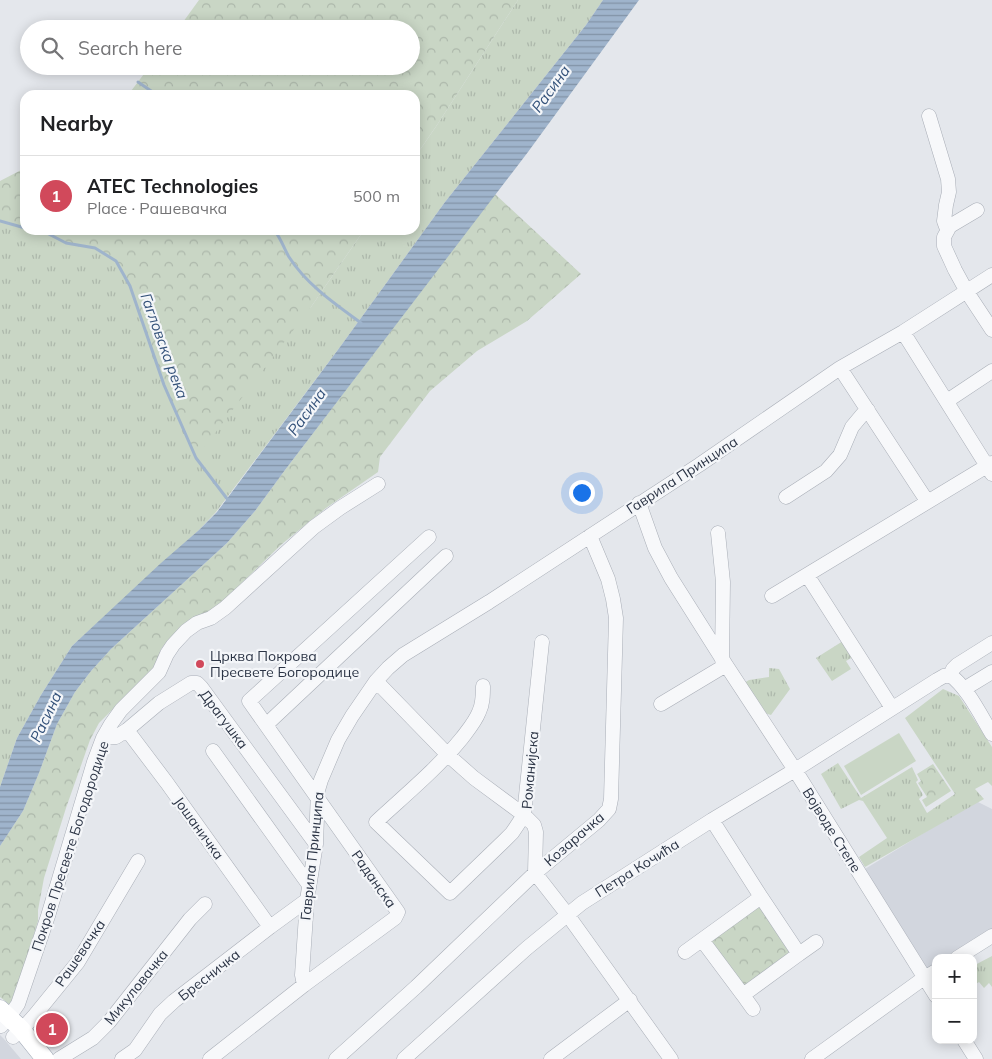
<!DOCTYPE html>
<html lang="en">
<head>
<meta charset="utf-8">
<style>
	body { margin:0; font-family:Mulish,sans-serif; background:#f2f2f2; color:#202124 }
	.controls { position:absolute; right:15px; bottom:15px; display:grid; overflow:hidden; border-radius:10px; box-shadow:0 2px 12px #0003 }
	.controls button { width:45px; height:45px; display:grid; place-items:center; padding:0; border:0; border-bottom:1px solid #e0e0e0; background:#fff; color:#202124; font:25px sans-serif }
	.you { position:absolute; left:581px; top:492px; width:18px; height:18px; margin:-12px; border:4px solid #fff; border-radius:50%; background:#1a73e8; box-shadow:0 0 0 8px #1a73e833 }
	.badge { display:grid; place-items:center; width:32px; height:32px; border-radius:50%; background:#d1495b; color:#fff; font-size:16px; font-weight:700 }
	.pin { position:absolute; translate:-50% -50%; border:2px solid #fff; box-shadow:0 1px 5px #0006 }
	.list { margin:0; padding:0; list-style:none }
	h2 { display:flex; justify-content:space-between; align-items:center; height:65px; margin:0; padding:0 20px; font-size:21px }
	h2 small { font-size:16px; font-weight:400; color:#757577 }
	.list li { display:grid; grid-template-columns:32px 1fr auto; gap:15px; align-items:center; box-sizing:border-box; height:80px; padding:0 20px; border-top:1px solid #e0e0e0 }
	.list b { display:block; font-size:19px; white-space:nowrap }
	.list p { margin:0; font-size:16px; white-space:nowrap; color:#757577 }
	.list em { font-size:16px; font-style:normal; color:#757577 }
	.icon { flex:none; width:28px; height:28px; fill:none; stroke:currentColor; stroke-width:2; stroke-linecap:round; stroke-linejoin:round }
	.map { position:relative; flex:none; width:992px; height:1059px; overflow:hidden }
	.search { position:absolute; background:#fff; box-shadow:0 2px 12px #0003; left:20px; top:20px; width:400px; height:55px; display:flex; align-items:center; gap:12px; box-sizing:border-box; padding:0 18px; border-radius:28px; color:#757577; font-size:19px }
	.panel { position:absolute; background:#fff; box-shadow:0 2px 12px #0003; left:20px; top:90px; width:400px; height:145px; border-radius:15px }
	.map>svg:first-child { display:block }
</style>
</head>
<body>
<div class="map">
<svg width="992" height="1059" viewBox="0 0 992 1059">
	<defs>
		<pattern id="grass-tufts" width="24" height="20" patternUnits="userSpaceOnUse" patternTransform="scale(1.25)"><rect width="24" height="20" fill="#c9d6c5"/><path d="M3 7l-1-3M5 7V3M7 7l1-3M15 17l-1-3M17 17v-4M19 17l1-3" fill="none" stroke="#adb8ab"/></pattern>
		<pattern id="forest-crowns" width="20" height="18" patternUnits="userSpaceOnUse" patternTransform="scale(1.25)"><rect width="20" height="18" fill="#c9d6c5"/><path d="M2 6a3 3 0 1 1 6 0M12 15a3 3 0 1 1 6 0" fill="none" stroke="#adb8ab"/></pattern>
		<pattern id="water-rules" width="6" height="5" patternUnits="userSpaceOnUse" patternTransform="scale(1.25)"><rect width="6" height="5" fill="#9fb4cc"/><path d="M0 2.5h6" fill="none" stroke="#8293a7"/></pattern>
	</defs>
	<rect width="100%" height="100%" fill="#e4e7ec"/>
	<path fill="#d2d6de" d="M976 801 992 809V929L946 958H936V964L928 969 865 869Z
		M0 1035 4 1039 21 1059H0Z"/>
	<path fill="url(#grass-tufts)" d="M518 0H603L586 25 445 202 340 347 216 512 199 530 72 646 41 695 17 738 0 787V221L25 228V230L43 231 66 243 95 248 116 261 130 286 164 385 311 307 364 230H415V157L437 125Z
		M843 641 853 657 846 661 851 669 832 681 816 658Z
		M769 668 779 669 790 689 771 715 761 712 744 683 749 680 769 677Z
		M943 689 959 696 992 747V786L988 782 975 789 984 799 865 867 859 857 887 838 863 801 859 800 841 809 821 774 838 763 861 798 912 767 918 780 916 782 923 795 919 799 927 813 955 794 905 718Z
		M992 956V987L989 983 984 988 979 982 973 986V966Z"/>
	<path fill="url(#forest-crowns)" d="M199 0H518L437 125 415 157V95H128L150 66H411V29H178Z
		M25 168V228L0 221V181Z
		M495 194 581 274 527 321 477 351 430 391 380 457 378 472 326 508 282 544 222 602 207 613 184 625 165 644 161 649 159 657 152 670 99 723 90 740 66 808 44 878 38 910V921L26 960 10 1005 0 997V846L23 811 39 773 57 724 75 692 91 671 111 649 227 543 255 511 285 470Z
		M38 230H364L311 307 196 458 164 385 130 286 116 261 95 248 66 243 43 231Z
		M933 764 951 791 926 807 922 800 927 797 918 783 921 781 917 774Z
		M754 908H761L789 948V952L786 957 746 986 741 985 712 944V939Z"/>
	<path fill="#c9d6c5" d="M899 733 916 761 861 795 844 766Z"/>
	<path fill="url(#water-rules)" d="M603 0H639L528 152 285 470 255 511 227 543 111 649 91 671 75 692 57 724 39 773 23 811 0 846V787L17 738 41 695 72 646 161 563 199 530 217 512 340 347 445 202 586 25Z"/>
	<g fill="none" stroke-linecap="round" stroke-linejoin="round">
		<path stroke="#9fb4cc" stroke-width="3" d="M138 82 157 95
			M0 221 25 228
			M38 230 43 231 66 243 95 248 116 261 130 286 164 385 196 458 228 500
			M274 230C281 238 284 249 289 257 307 285 335 304 361 323"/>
		<defs>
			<path id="minor" d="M929 116 948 179 949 192 946 205 944 221 947 229
				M977 210 950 226 944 237V246L955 270 967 292 992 330
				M903 332 992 474
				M840 368 927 501
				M947 401 992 371
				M786 497 826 471 840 455 852 427 862 415 868 410
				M639 503 655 548 671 578 726 665 795 770 936 996
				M718 533 723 582 722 660
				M807 575 892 708
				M772 596 992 463
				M950 675C967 687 981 716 992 734
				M950 675 953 669 957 665 992 643
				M376 681 448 755 474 778 524 815 534 825 536 832 535 873 567 914 671 1059
				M483 686C483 695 483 704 479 712 475 722 468 730 462 738 437 769 405 795 376 822L450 893 504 841 512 833 524 815 542 642
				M964 689 992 672
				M661 704 726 665
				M266 725 446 556
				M127 730 167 783 270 927
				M103 738 116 737 127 730 159 703 191 683H197L201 687 316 844
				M213 751 309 885
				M702 940 743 995 799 954 761 897
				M685 952 761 897 712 820
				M799 954 816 942
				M957 958 992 936
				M304 985 302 975 307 900 316 844 318 790 321 780 338 740 352 716 376 681 388 668 403 655 489 602 699 465 840 368 903 332 992 275
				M743 995 753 1009
				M1 1026 9 1017 18 1004 48 916 94 762 103 738 111 724 121 710 159 672 167 654 173 645 186 631 197 623 211 618 225 608 314 527 340 508 378 484
				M13 1037 26 1025 35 1015 78 962 138 861
				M964 1040 976 1059
				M59 1059 93 1038 109 1022 190 919 205 904
				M122 1059 135 1050 160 1014 174 1001 270 927 307 900
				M210 1059 304 985 395 918 398 912 249 701 429 537
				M336 1059 416 987 535 873 599 820 609 809 611 799 616 618 613 599 608 579 590 536
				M404 1059 527 948 582 903 712 820 795 770 937 680 944 676 950 675
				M551 1059 630 1000
				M812 1059 924 978 936 971"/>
			<path id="major" d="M0 1009 21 1029 45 1059"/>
		</defs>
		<use href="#minor" stroke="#a9aeb7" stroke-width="15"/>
		<use href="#major" stroke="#a3abb8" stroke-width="19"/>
		<use href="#minor" stroke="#f7f8fa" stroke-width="14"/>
		<use href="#major" stroke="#fff" stroke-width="18"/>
	</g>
	<circle fill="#d1495b" stroke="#f4f6f9" stroke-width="2" cx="200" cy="664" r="5"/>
	<g text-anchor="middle" stroke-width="4.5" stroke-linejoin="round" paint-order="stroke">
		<g font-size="14" fill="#2b3445" stroke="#f4f6f9">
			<text transform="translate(682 475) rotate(-33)" y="5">Гаврила Принципа</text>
			<text transform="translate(224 719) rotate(53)" y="5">Драгушка</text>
			<text transform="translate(530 770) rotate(-85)" y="5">Романијска</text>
			<text transform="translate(199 828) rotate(54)" y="5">Јошаничка</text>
			<text transform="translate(832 830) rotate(58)" y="5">Војводе Степе</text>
			<text transform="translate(574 839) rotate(-41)" y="5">Козарачка</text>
			<text transform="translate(70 846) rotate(-72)" y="5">Покров Пресвете Богодородице</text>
			<text transform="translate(312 856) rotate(-84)" y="5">Гаврила Принципа</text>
			<text transform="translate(637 868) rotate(-32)" y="5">Петра Кочића</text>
			<text transform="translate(374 879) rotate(55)" y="5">Раданска</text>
			<text transform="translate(80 953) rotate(-56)" y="5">Рашевачка</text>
			<text transform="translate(209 975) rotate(-38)" y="5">Бресничка</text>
			<text transform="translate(136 987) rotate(-51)" y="5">Микуловачка</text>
		</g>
		<g font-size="14" fill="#2b3445" stroke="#f4f6f9" text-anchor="start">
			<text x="210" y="661">Црква Покрова<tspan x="210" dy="16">Пресвете Богородице</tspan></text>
		</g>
		<g font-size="15" font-style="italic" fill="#34527a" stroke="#f4f6f9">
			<text transform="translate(551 89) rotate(-54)" y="5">Расина</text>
			<text transform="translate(164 346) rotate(70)" y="5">Гагловска река</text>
			<text transform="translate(307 412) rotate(-54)" y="5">Расина</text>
			<text transform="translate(46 717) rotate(-65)" y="5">Расина</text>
		</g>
	</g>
</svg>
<div class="controls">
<button>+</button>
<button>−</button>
</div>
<div class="you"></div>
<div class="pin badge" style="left:52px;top:1029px">1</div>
<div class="search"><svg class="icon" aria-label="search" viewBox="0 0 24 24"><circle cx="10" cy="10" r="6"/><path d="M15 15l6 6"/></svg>Search here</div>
<section class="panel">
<h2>Nearby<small></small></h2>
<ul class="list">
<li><span class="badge">1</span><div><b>ATEC Technologies</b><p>Place · Рашевачка</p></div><em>500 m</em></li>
</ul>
</section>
</div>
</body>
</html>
